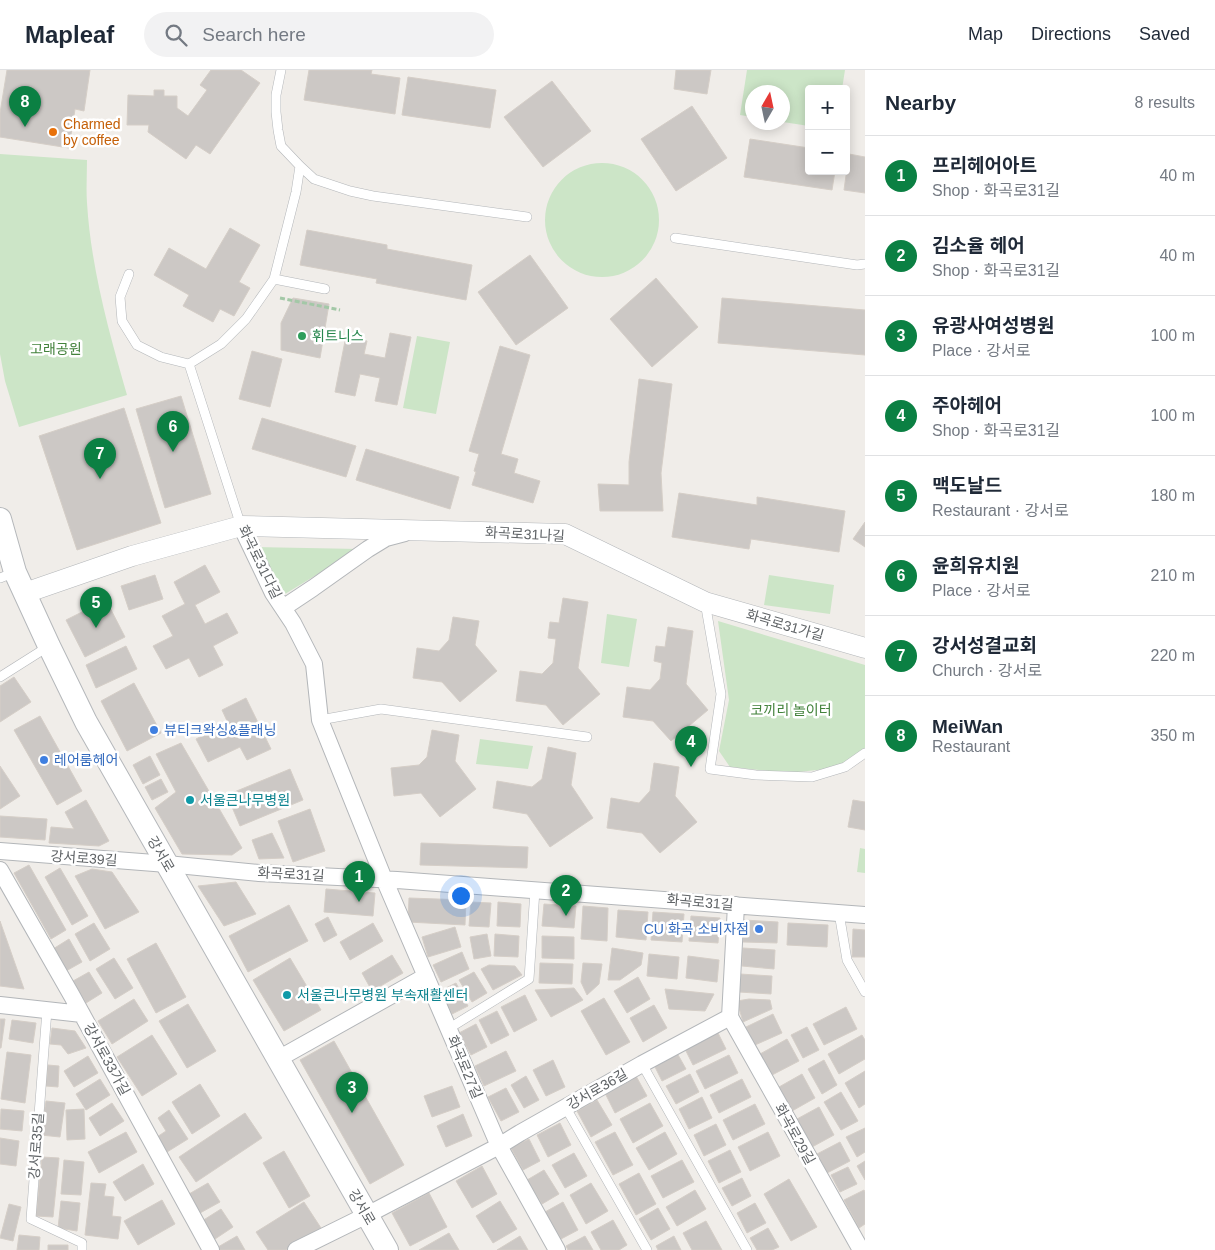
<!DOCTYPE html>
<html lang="en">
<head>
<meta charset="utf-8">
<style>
	body { margin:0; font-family:Helvetica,"Noto Sans KR",sans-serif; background:#f2f2f3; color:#1f2937 }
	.controls { position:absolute; right:15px; top:15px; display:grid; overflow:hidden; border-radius:5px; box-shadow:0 2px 12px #0003 }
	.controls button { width:45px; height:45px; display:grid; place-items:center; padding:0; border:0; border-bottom:1px solid #e0e1e3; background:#fff; color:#1f2937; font:25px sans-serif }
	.compass { position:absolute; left:745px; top:15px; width:45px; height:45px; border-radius:50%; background:#fff; box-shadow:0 2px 12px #0003; rotate:9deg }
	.you { position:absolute; left:460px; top:825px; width:18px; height:18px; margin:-12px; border:4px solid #fff; border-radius:50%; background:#1a73e8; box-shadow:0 0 0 8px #1a73e833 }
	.badge { display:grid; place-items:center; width:32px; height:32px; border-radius:50%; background:#0b8043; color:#fff; font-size:16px; font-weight:700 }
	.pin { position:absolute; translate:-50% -41px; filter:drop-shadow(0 1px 2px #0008) }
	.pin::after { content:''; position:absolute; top:26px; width:18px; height:15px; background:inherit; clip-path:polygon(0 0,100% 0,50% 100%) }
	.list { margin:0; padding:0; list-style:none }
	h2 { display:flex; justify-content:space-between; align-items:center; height:65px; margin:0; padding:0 20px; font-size:21px }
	h2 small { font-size:16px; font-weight:400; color:#747a83 }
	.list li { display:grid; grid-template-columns:32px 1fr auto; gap:15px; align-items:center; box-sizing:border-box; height:80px; padding:0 20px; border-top:1px solid #e0e1e3 }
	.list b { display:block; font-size:19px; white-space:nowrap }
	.list p { margin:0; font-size:16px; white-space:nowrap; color:#747a83 }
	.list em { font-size:16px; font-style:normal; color:#747a83 }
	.icon { flex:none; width:28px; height:28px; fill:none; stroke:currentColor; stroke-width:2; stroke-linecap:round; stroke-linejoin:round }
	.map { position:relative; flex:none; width:865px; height:1180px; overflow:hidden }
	header { display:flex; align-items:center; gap:30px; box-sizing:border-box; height:70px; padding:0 25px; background:#fff; border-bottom:1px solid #e0e1e3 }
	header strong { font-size:24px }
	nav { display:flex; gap:28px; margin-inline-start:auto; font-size:18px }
	.search { width:350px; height:45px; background:#f2f2f3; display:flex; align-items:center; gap:12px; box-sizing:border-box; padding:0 18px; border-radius:28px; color:#747a83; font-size:19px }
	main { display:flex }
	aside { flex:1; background:#fff }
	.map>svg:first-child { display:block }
</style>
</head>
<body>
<header>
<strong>Mapleaf</strong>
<div class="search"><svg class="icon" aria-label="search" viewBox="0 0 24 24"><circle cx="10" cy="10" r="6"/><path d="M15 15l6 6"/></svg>Search here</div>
<nav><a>Map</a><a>Directions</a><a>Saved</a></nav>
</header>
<main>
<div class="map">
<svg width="865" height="1180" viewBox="0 0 865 1180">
	<rect width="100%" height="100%" fill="#f0ede9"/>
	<path fill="#cce5c7" d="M747 0H845L842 19H809V56L783 52 782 22H752V47L740 45Z
		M0 84 87 90C87 104 86 119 87 133 91 198 109 262 127 325L19 357 5 311 0 284Z
		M545 150a57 57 0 1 1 114 0a57 57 0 1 1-114 0Z
		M417 266 450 272 436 344 403 338Z
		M254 477 359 479 285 524Z
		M769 505 834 515 830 544 764 535Z
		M607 544 637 549 629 597 601 593Z
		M718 551 865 595V679L848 692 827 699 788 703 730 697 719 681 729 630Z
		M480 669 533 676 528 699 476 694Z
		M860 778 865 779V803L857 802Z"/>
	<path fill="#ccc8c5" stroke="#d5cec7" d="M7 0H90L84 41 75 39 69 78 0 67V43Z
		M211 0H241L260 13 210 84 196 75 186 89 148 62 149 55H127L128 25 154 26V20H164V26H177V38L188 46 207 20 200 15Z
		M309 0H372L371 4 400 8 395 44 304 30Z
		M676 0H711L707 24 674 19Z
		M408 7 496 20 490 58 402 45Z
		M552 11 591 61 543 97 504 47Z
		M692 36 727 88 676 121 641 69Z
		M750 69 809 78V101H835L832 120 744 107Z
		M849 84 865 87V123L844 120Z
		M230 158 260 175 239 212 250 218 234 246 220 239 213 252 183 236 189 225 154 205 169 178 206 199Z
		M307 160 387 175V179L472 195 466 230 376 213 377 209 300 195Z
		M530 185 568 238 516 275 478 222Z
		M656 208 698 257 652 297 610 249Z
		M293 228 329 234 320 288 281 280V253Z
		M722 228 865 240V285L718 273Z
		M390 263 411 267 397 335 375 331 380 308 360 304 355 326 335 322 346 266 367 271 364 284 385 288Z
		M500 276 530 285 501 384 518 389 514 403 540 411 533 433 472 415 476 402 474 401 479 384 469 381Z
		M252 281 282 289 270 337 239 329Z
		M639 309 672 314 661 403 663 441H600L598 414 629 415V392Z
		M181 326 211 424 165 438 136 339Z
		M124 338 161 453 77 480 39 366Z
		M262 348 356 376 346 407 252 379Z
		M366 379 459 407 450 439 356 410Z
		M679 423 757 435V427L845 441 839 482 751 469 749 479 672 467Z
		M865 452V477L853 469Z
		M205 495 220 522 195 535 205 554 227 543 238 563 213 576 223 595 199 607 189 588 166 599 153 576 173 566 162 546 185 534 174 512Z
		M155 505 163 529 129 540 121 516Z
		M563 528 588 532 578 598 600 624 563 655 546 635 516 631 520 601 542 604 553 593 556 569 548 568 550 552 559 553Z
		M106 530 125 567 85 587 66 550Z
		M453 547 479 551 475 575 497 601 460 632 442 612 413 608 417 578 439 581 449 570Z
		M668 557 693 561 686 614 708 640 671 671 653 651 623 647 627 617 650 620 660 609 662 593 654 591 656 576 665 577Z
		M126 576 137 599 96 618 86 595Z
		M14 607 31 632 0 652V616Z
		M134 613 161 663 127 681 101 631Z
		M246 628 271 679 247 690 240 677 208 692 196 669 228 653 222 640Z
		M40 646 82 721 57 735 14 660Z
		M432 660 459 665 455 691 476 719 440 747 421 723 394 726 391 698 419 695 427 687Z
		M181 673 242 778 232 785 182 784 155 738 176 722 156 684Z
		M548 677 576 683 571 715 593 748 550 777 527 744 493 738 497 711 532 717 542 709Z
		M150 686 160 705 143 714 133 695Z
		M654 693 679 697 675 726 697 752 660 783 642 763 607 758 611 728 639 733 650 721Z
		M0 696 20 726 0 739Z
		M290 699 303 730 240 756 227 725Z
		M161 709 168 722 152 730 145 717Z
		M86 730 109 771 99 776 49 773 51 757 74 759 65 742Z
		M853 730 865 732V760L848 757Z
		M310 739 325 781 293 792 278 751Z
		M0 746 47 749 45 770 0 767Z
		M272 763 284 788 259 789 252 770Z
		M421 773 528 777 527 798 420 795Z
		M29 795 66 860 51 869 14 803Z
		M60 798 88 846 72 855 45 807Z
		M92 799 112 802 139 842 105 859 75 806Z
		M236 812 256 844 224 856 198 816Z
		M326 819 375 823 373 846 324 842Z
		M409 828 466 830 465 855 408 852Z
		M471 832 491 833 489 857 469 856Z
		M498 832 521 834 520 857 497 856Z
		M544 834 576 836 574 858 542 856Z
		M289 835 308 871 248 902 229 866Z
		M583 836 608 838 607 871 581 869Z
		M618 840 648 842 646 870 616 867Z
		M653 842 684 844 682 872 651 870Z
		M691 846 720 848 718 873 689 871Z
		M328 847 337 865 324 872 315 854Z
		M744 850 778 852 777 873 743 872Z
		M0 851 24 919 0 916Z
		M94 853 110 879 90 891 75 864Z
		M373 853 383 871 350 890 340 872Z
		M788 853 828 855 827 877 787 875Z
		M455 857 461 877 428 887 422 867Z
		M853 859 865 860V887H852Z
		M487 864 491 886 474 889 470 867Z
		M495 864 519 866 518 887 494 886Z
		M542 866 574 867V889L542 888Z
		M69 869 82 892 66 901 53 879Z
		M156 873 186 927 156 943 127 889Z
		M612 878 643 883 641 895 620 910H608Z
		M743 878 775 880 774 899 742 896Z
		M462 882 469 899 441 912 433 895Z
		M649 884 679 887 677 909 647 906Z
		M392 885 403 903 372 921 362 903Z
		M688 886 719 890 717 912 686 908Z
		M114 888 133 918 115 929 96 899Z
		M290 888 321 940 284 961 253 910Z
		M540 893 573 894 572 914 539 913Z
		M583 893 602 894 599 914 587 925 581 912Z
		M489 895 515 896 522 905 493 920 481 899Z
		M89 902 102 923 86 933 73 911Z
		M474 902 487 923 472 932 459 910Z
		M740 904 772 906 771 924 739 922Z
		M638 907 650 929 627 943 614 921Z
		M456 913 468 936 452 944 440 921Z
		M574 918 583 930 551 947 535 920Z
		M665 919 714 924 705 941 669 939Z
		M525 925 537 950 514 962 501 937Z
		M604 928 630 972 606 985 581 941Z
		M134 929 148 951 112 974 98 951Z
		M749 929 770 930 772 939 743 952 737 931Z
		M188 934 216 981 187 998 159 951Z
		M654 935 667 958 643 972 630 948Z
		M846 937 857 959 824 975 813 954Z
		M497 941 509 965 491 974 479 950Z
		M773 944 782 963 755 975 746 957Z
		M0 949H5L1 978H0Z
		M12 950 36 953 33 973 9 969Z
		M476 954 487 977 471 985 459 963Z
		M807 957 819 980 803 988 791 965Z
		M52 958 75 961 86 978 68 984 61 975 50 974Z
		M718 963 726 979 693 995 685 979Z
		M152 965 177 1004 142 1026 117 987Z
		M862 965 865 970V989L839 1004 828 984Z
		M787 969 799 991 772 1005 760 984Z
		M334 971 404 1095 370 1114 300 990Z
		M506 981 516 1001 484 1016 475 996Z
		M7 982 31 985 25 1033 1 1029Z
		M677 983 686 999 662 1011 654 995Z
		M729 985 738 1003 705 1019 696 1001Z
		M88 986 98 1003 74 1017 64 1001Z
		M553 990 565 1017 546 1026 533 1000Z
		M824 990 837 1015 822 1024 808 999Z
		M48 995 59 996 58 1017 46 1016Z
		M865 1001V1034L859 1038 845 1013Z
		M690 1004 699 1022 676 1034 666 1016Z
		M802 1004 815 1028 792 1041 779 1017Z
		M526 1006 539 1030 524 1038 511 1015Z
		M636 1006 647 1026 615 1043 605 1023Z
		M100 1009 110 1025 86 1040 76 1024Z
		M742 1009 751 1027 719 1043 710 1025Z
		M200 1014 220 1046 192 1064 172 1032Z
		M452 1016 460 1037 432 1047 424 1026Z
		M506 1018 519 1042 501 1051 488 1027Z
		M841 1022 858 1051 841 1060 824 1032Z
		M702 1027 712 1048 689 1059 679 1039Z
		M597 1030 612 1055 591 1067 577 1041Z
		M46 1031 65 1033 60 1067 41 1065Z
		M112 1033 124 1051 100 1066 89 1048Z
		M650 1033 663 1056 633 1073 620 1049Z
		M755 1034 765 1054 733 1070 723 1050Z
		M819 1037 834 1065 812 1077 797 1049Z
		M1 1039 24 1041 22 1061 0 1059Z
		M84 1039 85 1069 67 1070 66 1040Z
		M169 1040 188 1069 167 1082 157 1067 166 1061 158 1048Z
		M245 1043 262 1068 196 1112 179 1087Z
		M463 1044 472 1066 446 1077 437 1056Z
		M560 1053 571 1075 548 1087 537 1065Z
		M716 1054 726 1075 704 1086 694 1065Z
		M865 1058V1082L857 1087 846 1067Z
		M126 1062 137 1082 99 1103 88 1082Z
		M615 1062 633 1095 613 1105 595 1072Z
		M665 1062 677 1084 649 1100 636 1078Z
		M768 1062 780 1086 750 1101 738 1077Z
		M0 1068 19 1071 16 1096 0 1094Z
		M529 1069 540 1091 523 1100 511 1078Z
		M840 1072 850 1091 827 1103 817 1084Z
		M730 1080 741 1102 719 1113 708 1091Z
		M284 1081 310 1126 289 1138 263 1093Z
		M574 1083 587 1106 565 1118 552 1095Z
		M42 1087 59 1088 53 1147 36 1146Z
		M64 1090 84 1092 81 1125 61 1124Z
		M682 1090 694 1112 663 1128 651 1106Z
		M865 1091V1110L857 1096Z
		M143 1094 154 1114 125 1131 113 1112Z
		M482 1096 497 1124 472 1138 456 1111Z
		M848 1097 857 1114 840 1122 831 1105Z
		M544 1100 559 1124 542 1134 527 1110Z
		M639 1103 656 1134 636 1145 619 1114Z
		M742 1108 751 1126 732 1136 722 1118Z
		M789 1109 817 1157 791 1171 764 1124Z
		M91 1113 106 1114 104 1126 114 1127 112 1146 121 1147 118 1169 85 1165Z
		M208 1113 220 1132 200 1143 189 1124Z
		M591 1113 608 1141 586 1154 570 1125Z
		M695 1120 706 1139 677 1156 666 1137Z
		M864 1120 865 1122V1154L859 1158 844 1130Z
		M429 1123 447 1157 410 1176 392 1143Z
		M162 1130 175 1154 138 1175 124 1151Z
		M61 1131 80 1133 77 1161 58 1158Z
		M500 1131 517 1159 493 1173 476 1146Z
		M304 1132 321 1158 286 1180H268L256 1162Z
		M563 1132 578 1160 561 1169 545 1142Z
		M755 1133 766 1153 747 1163 737 1143Z
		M9 1134 21 1137 13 1171 0 1168Z
		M658 1138 670 1159 651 1170 639 1149Z
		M221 1139 233 1157 215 1169 202 1151Z
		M613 1150 627 1175 619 1180H601L591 1162Z
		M706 1151 722 1180H692L683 1163Z
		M768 1158 779 1177 772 1180H757L750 1168Z
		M449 1163 459 1180H419Z
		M19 1165 40 1167 39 1180H17Z
		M237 1166 245 1180H220L218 1177Z
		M520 1166 528 1180H497Z
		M585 1166 593 1180H568L566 1176Z
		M674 1166 681 1180H658L656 1176Z
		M48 1175H68V1180H48Z"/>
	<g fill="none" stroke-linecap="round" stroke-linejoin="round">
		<defs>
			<path id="service" d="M281 0 276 25V42L278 60 281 76 300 96 314 109 350 121 373 126 527 147
				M675 168 857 195 865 194
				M129 204 120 227 122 251 137 275 161 287 189 294
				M274 209 325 219
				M189 294 221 274 246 249 274 209 296 122 300 96
				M189 294 241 456
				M0 508 15 502
				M705 532 721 624 710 699 756 705 812 707 845 697 865 683
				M0 607 49 576
				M320 650 381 639 587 667
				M839 843 847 890 865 922
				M47 940 31 1149 82 1173V1180
				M448 959 529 909 535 820
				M642 994 747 1180
				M566 1038 647 1180"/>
			<path id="minor" d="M241 456 273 523 293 553 314 594 320 650 384 809 499 1076 557 1180
				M283 538 313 518 368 479 386 468 405 463
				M0 781 167 794 259 803 397 810 865 845
				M0 800 72 926 211 1180
				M0 935 82 944
				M730 947 861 1180
				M278 989 426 906
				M296 1180 367 1145 499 1076 520 1063 642 994 730 947 736 835"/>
			<path id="tertiary" d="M25 523 132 486 241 456 565 464 705 532 865 578"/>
			<path id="secondary" d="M0 449 15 502 49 576 86 652 387 1180"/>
		</defs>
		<use href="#service" stroke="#b3b6b9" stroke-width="10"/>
		<use href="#minor" stroke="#b3b6b9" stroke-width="18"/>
		<use href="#tertiary" stroke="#b3b6b9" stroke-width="21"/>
		<use href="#secondary" stroke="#b5b8bb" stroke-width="24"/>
		<path stroke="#a3c8a7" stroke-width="3" stroke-dasharray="5 2.5" stroke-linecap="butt" d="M280 228 340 240"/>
		<use href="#service" stroke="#fff" stroke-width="9"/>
		<use href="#minor" stroke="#fff" stroke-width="16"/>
		<use href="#tertiary" stroke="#fff" stroke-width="20"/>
		<use href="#secondary" stroke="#fff" stroke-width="22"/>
	</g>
	<circle fill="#e8710a" stroke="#fff" stroke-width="2" cx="53" cy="62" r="5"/>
	<circle fill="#2e9e5b" stroke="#fff" stroke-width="2" cx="302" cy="266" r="5"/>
	<g fill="#3f7fe0" stroke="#fff" stroke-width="2">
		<circle cx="154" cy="660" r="5"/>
		<circle cx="44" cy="690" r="5"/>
		<circle cx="759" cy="859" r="5"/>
	</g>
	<g fill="#0f9aa8" stroke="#fff" stroke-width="2">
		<circle cx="190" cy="730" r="5"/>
		<circle cx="287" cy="925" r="5"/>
	</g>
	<g text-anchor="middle" stroke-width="5" stroke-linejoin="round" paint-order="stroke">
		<g font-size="14" fill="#c56008" stroke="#fff" text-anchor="start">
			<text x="63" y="59">Charmed<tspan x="63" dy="16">by coffee</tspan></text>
		</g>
		<g font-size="14" fill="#27864d" stroke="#fff" text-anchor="start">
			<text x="312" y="271">휘트니스</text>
		</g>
		<g font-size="14" fill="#43823c" stroke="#fff">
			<text x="56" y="284">고래공원</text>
			<text x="791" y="645">코끼리 놀이터</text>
		</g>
		<g font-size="14" fill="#606467" stroke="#fff">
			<text transform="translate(525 464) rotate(3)" y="5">화곡로31나길</text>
			<text transform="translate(260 492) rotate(64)" y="5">화곡로31다길</text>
			<text transform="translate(785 555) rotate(16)" y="5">화곡로31가길</text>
			<text transform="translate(161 784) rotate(60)" y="5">강서로</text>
			<text transform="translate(84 788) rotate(4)" y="5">강서로39길</text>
			<text transform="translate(291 804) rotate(3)" y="5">화곡로31길</text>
			<text transform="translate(700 832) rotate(5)" y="5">화곡로31길</text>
			<text transform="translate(107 989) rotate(61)" y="5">강서로33가길</text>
			<text transform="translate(465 997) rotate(67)" y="5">화곡로27길</text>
			<text transform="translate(597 1019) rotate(-30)" y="5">강서로36길</text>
			<text transform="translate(795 1064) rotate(61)" y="5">화곡로29길</text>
			<text transform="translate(36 1076) rotate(-86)" y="5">강서로35길</text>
			<text transform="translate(362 1137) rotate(60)" y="5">강서로</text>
		</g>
		<g font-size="14" fill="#366cbe" stroke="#fff" text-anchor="start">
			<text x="164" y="665">뷰티크왁싱&amp;플래닝</text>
			<text x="54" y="695">레어룸헤어</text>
			<text x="749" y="864" text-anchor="end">CU 화곡 소비자점</text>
		</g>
		<g font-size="14" fill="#0d838f" stroke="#fff" text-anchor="start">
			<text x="200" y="735">서울큰나무병원</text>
			<text x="297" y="930">서울큰나무병원 부속재활센터</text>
		</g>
	</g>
</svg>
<div class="controls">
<button>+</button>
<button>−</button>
</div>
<svg class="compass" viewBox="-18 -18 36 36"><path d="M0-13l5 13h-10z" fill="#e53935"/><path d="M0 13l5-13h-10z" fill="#747a83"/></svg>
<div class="you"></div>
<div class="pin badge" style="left:359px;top:832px">1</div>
<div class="pin badge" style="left:566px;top:846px">2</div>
<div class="pin badge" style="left:352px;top:1043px">3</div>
<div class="pin badge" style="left:691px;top:697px">4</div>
<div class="pin badge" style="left:96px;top:558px">5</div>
<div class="pin badge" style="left:173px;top:382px">6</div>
<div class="pin badge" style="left:100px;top:409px">7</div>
<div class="pin badge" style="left:25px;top:57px">8</div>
</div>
<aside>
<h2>Nearby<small>8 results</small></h2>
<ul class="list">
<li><span class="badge">1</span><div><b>프리헤어아트</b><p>Shop · 화곡로31길</p></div><em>40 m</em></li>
<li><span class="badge">2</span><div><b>김소율 헤어</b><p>Shop · 화곡로31길</p></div><em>40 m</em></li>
<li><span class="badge">3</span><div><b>유광사여성병원</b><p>Place · 강서로</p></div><em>100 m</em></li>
<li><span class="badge">4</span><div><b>주아헤어</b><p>Shop · 화곡로31길</p></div><em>100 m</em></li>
<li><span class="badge">5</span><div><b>맥도날드</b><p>Restaurant · 강서로</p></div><em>180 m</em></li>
<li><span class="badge">6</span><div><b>윤희유치원</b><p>Place · 강서로</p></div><em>210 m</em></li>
<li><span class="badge">7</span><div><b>강서성결교회</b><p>Church · 강서로</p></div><em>220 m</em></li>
<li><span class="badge">8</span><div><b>MeiWan</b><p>Restaurant</p></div><em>350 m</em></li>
</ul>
</aside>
</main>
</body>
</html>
